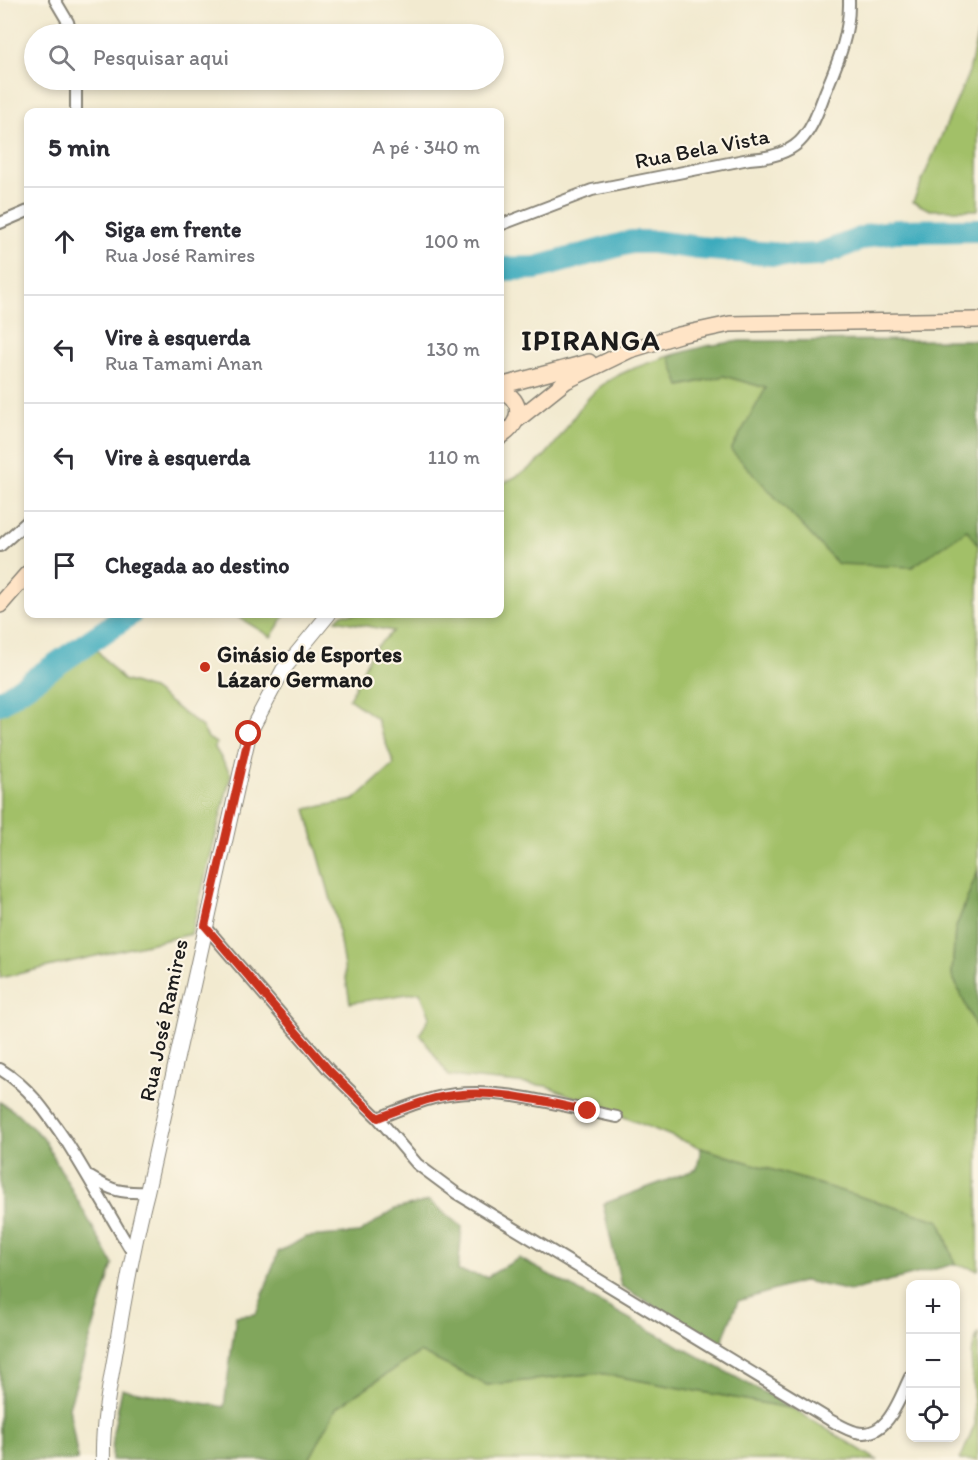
<!DOCTYPE html>
<html lang="pt">
<head>
<meta charset="utf-8">
<style>
	body { margin:0; font-family:Itim,sans-serif; background:#f7f7f7; color:#2b2b33 }
	.controls { position:absolute; right:18px; bottom:18px; display:grid; overflow:hidden; border-radius:12px; box-shadow:0 3px 9px #0003 }
	.controls button { width:54px; height:54px; display:grid; place-items:center; padding:0; border:0; border-bottom:2px solid #e1e1e2; background:#fff; color:#2b2b33; font:30px sans-serif }
	.stop { position:absolute; width:18px; height:18px; margin:-14px; border:4px solid #c8321e; border-radius:50%; background:#fff }
	.stop.end { background:#c8321e; border-color:#fff; box-shadow:0 2px 6px #0008 }
	.list { margin:0; padding:0; list-style:none }
	h2 { display:flex; justify-content:space-between; align-items:center; height:78px; margin:0; padding:0 24px; font-size:26px }
	h2 small { font-size:20px; font-weight:400; color:#7c7c81 }
	.list li { display:grid; grid-template-columns:39px 1fr auto; gap:18px; align-items:center; box-sizing:border-box; height:108px; padding:0 24px; border-top:2px solid #e1e1e2 }
	.list b { display:block; font-size:22px; white-space:nowrap }
	.list p { margin:0; font-size:20px; white-space:nowrap; color:#7c7c81 }
	.list em { font-size:20px; font-style:normal; color:#7c7c81 }
	.icon { flex:none; width:33px; height:33px; fill:none; stroke:currentColor; stroke-width:2; stroke-linecap:round; stroke-linejoin:round }
	.map { position:relative; flex:none; width:978px; height:1460px; overflow:hidden }
	.search { position:absolute; background:#fff; box-shadow:0 3px 9px #0003; left:24px; top:24px; width:480px; height:66px; display:flex; align-items:center; gap:15px; box-sizing:border-box; padding:0 21px; border-radius:33px; color:#7c7c81; font-size:22px }
	.panel { position:absolute; background:#fff; box-shadow:0 3px 9px #0003; left:24px; top:108px; width:480px; height:510px; border-radius:12px }
	.map>svg:first-child { display:block }
</style>
</head>
<body>
<div class="map">
<svg width="978" height="1460" viewBox="0 0 978 1460">
	<rect width="100%" height="100%" fill="#fcf5e5"/>
	<filter id="ink" filterUnits="userSpaceOnUse"><feTurbulence type="fractalNoise" baseFrequency=".0167" numOctaves="2"/><feDisplacementMap in="SourceGraphic" scale="12" xChannelSelector="R" yChannelSelector="G"/><feConvolveMatrix kernelMatrix="1 2 1 2 8 2 1 2 1" color-interpolation-filters="sRGB"/></filter>
	<filter id="wash" filterUnits="userSpaceOnUse"><feTurbulence type="fractalNoise" baseFrequency=".008" numOctaves="4" result="noise"/><feDisplacementMap in="SourceGraphic" scale="24" xChannelSelector="R" yChannelSelector="G"/><feGaussianBlur stdDeviation="1.35" result="paint"/><feColorMatrix in="noise" values="0 0 0 0 0 0 0 0 0 0 0 0 0 0 0 0 0 1.4 0 .05"/><feComposite in="paint" operator="in"/></filter>
	<g filter="url(#wash)">
		<rect width="100%" height="100%" fill="#f2ead0"/>
		<path fill="#a2c068" stroke="#5f6e42" stroke-width="1.5" d="M978 32V210H930L913 202 969 72Z
			M669 356 681 386 724 376 766 388 912 567 967 529 978 545V870L955 930 952 975 978 1032V1270L955 1264 940 1221 701 1148 547 1086 449 1076 420 1034 430 1016 420 992 350 1003 336 918 306 809 354 800 394 764 376 718 349 699 372 651 393 631 336 620 342 614H500V485C517 476 536 467 549 451 567 431 579 403 601 386 620 371 646 364 669 356Z
			M233 614H286L271 637Z
			M96 649 123 680 152 689 202 727 208 738 216 743 215 748 231 774 191 934 0 978V713Z
			M978 1332V1460H960L975 1424 971 1354Z
			M420 1352 487 1385 599 1373 794 1409 877 1460H309L337 1407Z"/>
		<path fill="#81a65c" stroke="#4e613c" stroke-width="1.5" d="M969 340 978 341V545L967 530 912 567 838 564 731 450 766 388 724 376 680 386 669 356 706 346 740 341Z
			M978 870V1032L952 975 955 930Z
			M0 1102 17 1113 43 1138 113 1264 69 1407 78 1460H0Z
			M701 1148 940 1221 955 1264 850 1291 805 1281 738 1301 720 1346 621 1286 603 1204 697 1169Z
			M429 1201 462 1227 458 1271 487 1277 519 1258 794 1409 599 1373 487 1385 420 1352 337 1407 309 1460H112L113 1433 122 1389 224 1407 236 1316 256 1314 278 1252 306 1237 359 1233 395 1209Z"/>
		<g fill="none" stroke-linecap="round" stroke-linejoin="round">
			<path stroke="#3eabbd" stroke-width="24" d="M500 269 536 268 631 242H653L700 248 796 256 818 255 871 235 896 231 978 230
				M0 703 130 614"/>
		</g>
	</g>
	<g filter="url(#ink)">
		<g fill="none" stroke-linecap="round" stroke-linejoin="round">
			<defs>
				<path id="minor" d="M55 0 68 22 71 34
					M76 112V80
					M0 223 28 211
					M500 225 592 190 749 159C768 158 790 154 803 138 814 125 819 108 825 93 838 62 850 34 849 0
					M0 546 28 521
					M205 926 329 1070 378 1118 417 1164 456 1193 830 1420C838 1424 847 1430 856 1432 887 1440 899 1399 910 1377
					M0 1069C31 1088 48 1115 68 1144 90 1179 110 1216 132 1252
					M378 1118C396 1111 415 1103 434 1098 492 1083 560 1106 617 1117
					M90 1177C112 1191 121 1193 147 1192"/>
				<path id="tertiary" d="M103 1460C102 1425 109 1389 115 1355 124 1299 133 1246 147 1192L249 734 283 670 329 614"/>
				<path id="secondary" d="M500 386 589 362
					M500 390C526 401 521 424 500 437
					M517 420 566 381 630 350 679 335 730 324 978 320
					M0 605 28 573"/>
			</defs>
			<use href="#minor" stroke="#878376" stroke-width="14"/>
			<use href="#tertiary" stroke="#878376" stroke-width="16"/>
			<use href="#secondary" stroke="#878376" stroke-width="18"/>
			<use href="#minor" stroke="#fff" stroke-width="10"/>
			<use href="#tertiary" stroke="#fff" stroke-width="14"/>
			<use href="#secondary" stroke="#ffe4c6" stroke-width="15"/>
		</g>
	</g>
	<g fill="none" stroke-linecap="round" stroke-linejoin="round" filter="url(#ink)">
		<path stroke="#c8321e" stroke-width="8" d="M249 734 205 926 329 1070 378 1118C396 1111 416 1103 435 1098 485 1086 539 1100 588 1111"/>
	</g>
	<circle fill="#c8321e" stroke="#fcf5e5" stroke-width="2" cx="205" cy="667" r="6"/>
	<g text-anchor="middle" stroke-width="4.5" stroke-linejoin="round" paint-order="stroke">
		<g font-size="22" fill="#1c1c1c" stroke="#fcf5e5">
			<text transform="translate(702 148) rotate(-11)" y="8">Rua Bela Vista</text>
			<text transform="translate(163 1020) rotate(-78)" y="8">Rua José Ramires</text>
		</g>
		<g font-size="22" font-weight="bold" fill="#1c1c1c" stroke="#fcf5e5" text-anchor="start">
			<text x="217" y="662">Ginásio de Esportes<tspan x="217" dy="25">Lázaro Germano</tspan></text>
		</g>
		<g font-size="28" font-weight="bold" letter-spacing="1.5" fill="#1c1c1c" stroke="#fcf5e5">
			<text x="591" y="350">IPIRANGA</text>
		</g>
	</g>
</svg>
<div class="controls">
<button>+</button>
<button>−</button>
<button><svg class="icon" aria-label="locate" viewBox="0 0 24 24"><circle cx="12" cy="12" r="6"/><path d="M12 2v4M12 18v4M2 12h4M18 12h4"/></svg></button>
</div>
<div class="stop" style="left:249px;top:734px"></div>
<div class="stop end" style="left:588px;top:1111px"></div>
<div class="search"><svg class="icon" aria-label="search" viewBox="0 0 24 24"><circle cx="10" cy="10" r="6"/><path d="M15 15l6 6"/></svg>Pesquisar aqui</div>
<section class="panel">
<h2>5 min<small>A pé · 340 m</small></h2>
<ul class="list">
<li><svg class="icon" aria-label="ahead" viewBox="0 0 24 24"><path d="M12 20V5M6 11l6-6 6 6"/></svg><div><b>Siga em frente</b><p>Rua José Ramires</p></div><em>100 m</em></li>
<li><svg class="icon" aria-label="left" viewBox="0 0 24 24"><path d="M17 20v-9H6M10 6l-5 5 5 5"/></svg><div><b>Vire à esquerda</b><p>Rua Tamami Anan</p></div><em>130 m</em></li>
<li><svg class="icon" aria-label="left" viewBox="0 0 24 24"><path d="M17 20v-9H6M10 6l-5 5 5 5"/></svg><div><b>Vire à esquerda</b></div><em>110 m</em></li>
<li><svg class="icon" aria-label="arrive" viewBox="0 0 24 24"><path d="M6 21V4h12l-3 4 3 4H6"/></svg><div><b>Chegada ao destino</b></div></li>
</ul>
</section>
</div>
</body>
</html>
